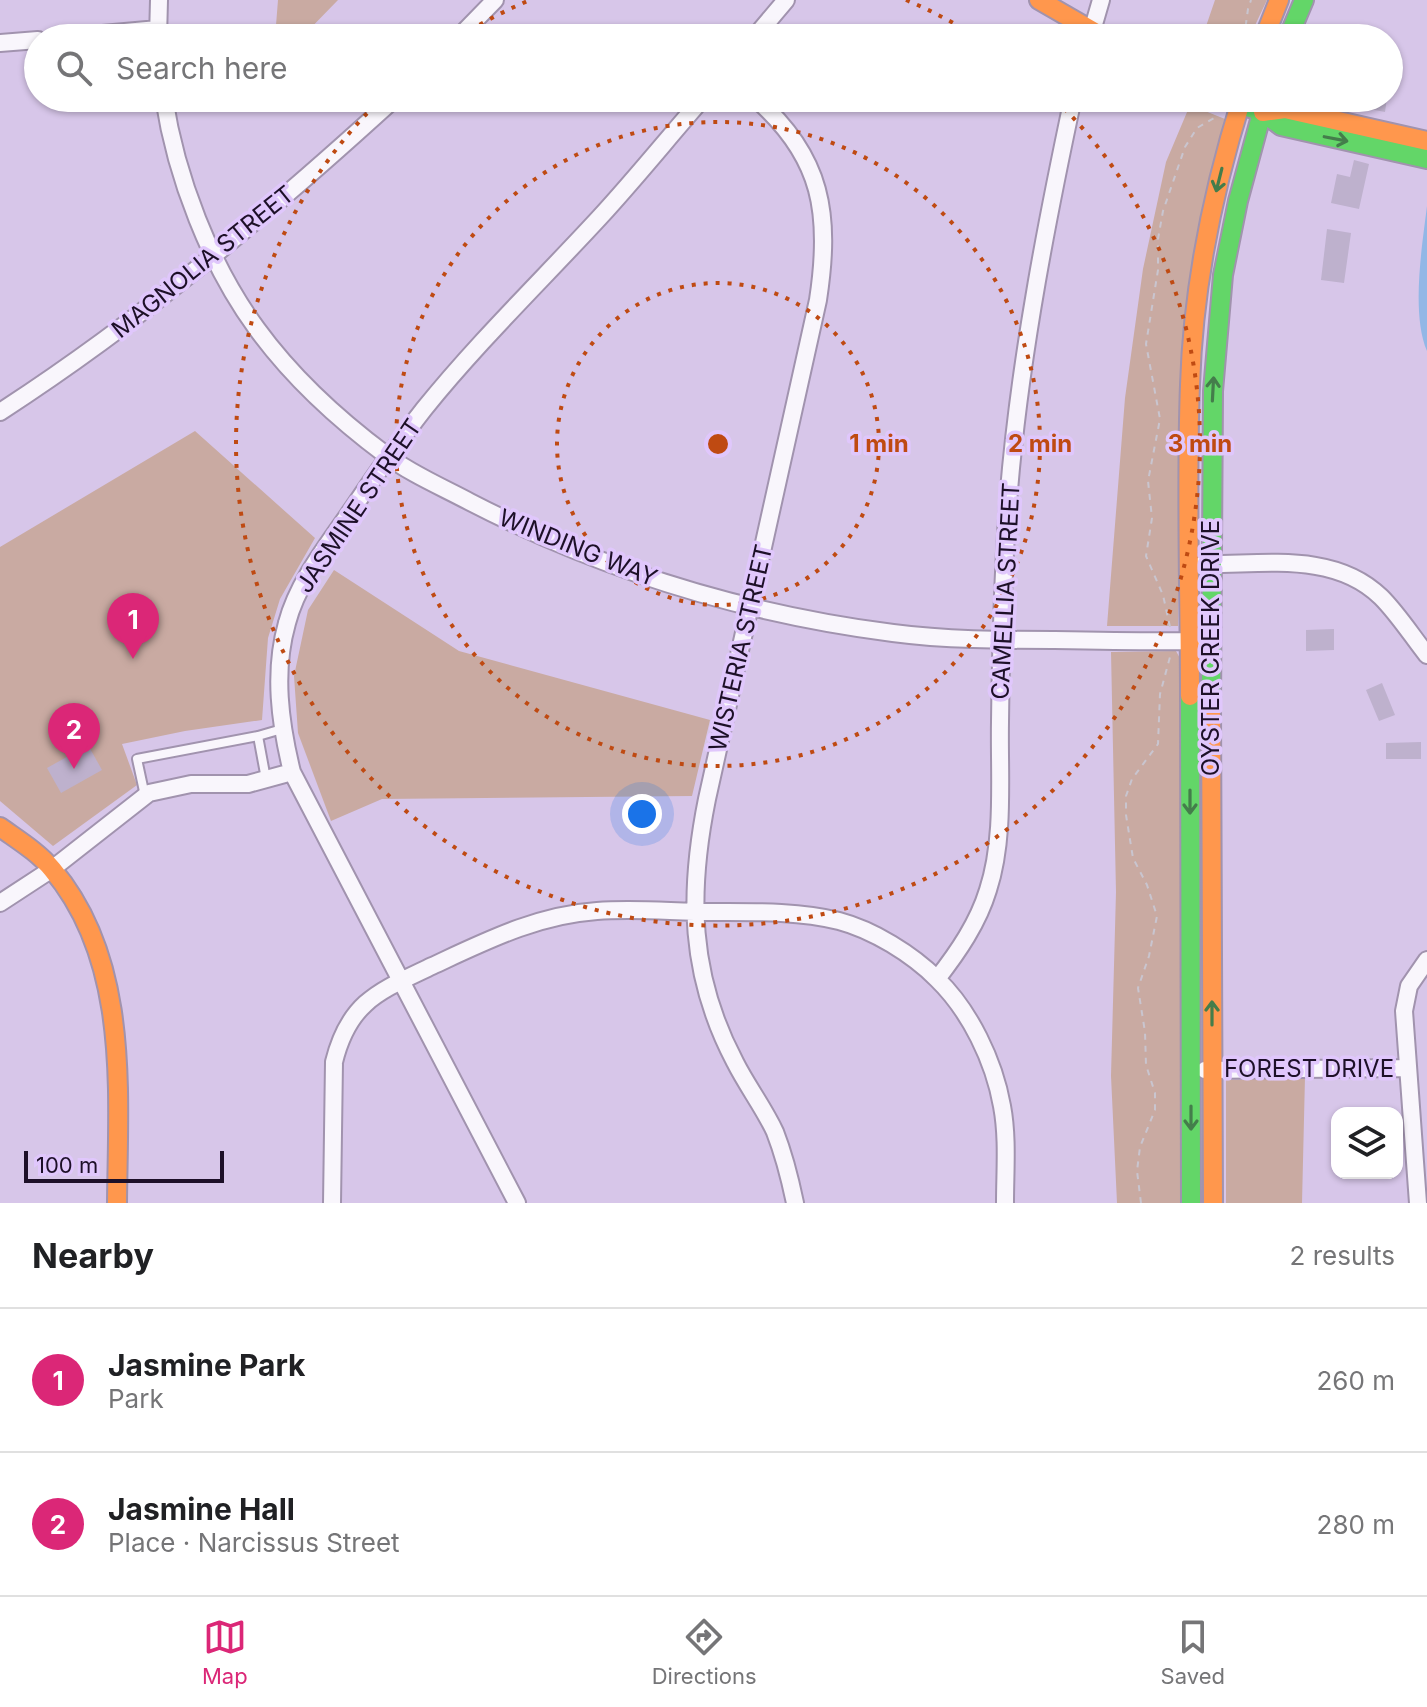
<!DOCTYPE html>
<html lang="en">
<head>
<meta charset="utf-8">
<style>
	body { margin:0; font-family:Inter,sans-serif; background:#f6f6f6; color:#202124 }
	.controls { position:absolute; right:24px; bottom:24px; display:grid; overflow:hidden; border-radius:16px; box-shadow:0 2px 6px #0004 }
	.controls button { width:72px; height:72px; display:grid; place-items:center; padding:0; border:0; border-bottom:2px solid #e0e0e0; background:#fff; color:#202124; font:40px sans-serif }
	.scale { position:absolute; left:24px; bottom:20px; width:200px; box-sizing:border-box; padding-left:8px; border:4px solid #1d1028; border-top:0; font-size:22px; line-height:28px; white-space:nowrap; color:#1d1028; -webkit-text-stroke:6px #e0c7fc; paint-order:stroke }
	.you { position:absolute; left:642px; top:814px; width:28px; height:28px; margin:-20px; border:6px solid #fff; border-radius:50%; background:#1a73e8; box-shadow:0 0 0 12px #1a73e833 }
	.badge { display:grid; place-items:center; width:52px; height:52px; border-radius:50%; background:#db2777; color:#fff; font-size:26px; font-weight:700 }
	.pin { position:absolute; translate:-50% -66px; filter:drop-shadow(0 2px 4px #0008) }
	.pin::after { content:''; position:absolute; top:42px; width:28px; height:24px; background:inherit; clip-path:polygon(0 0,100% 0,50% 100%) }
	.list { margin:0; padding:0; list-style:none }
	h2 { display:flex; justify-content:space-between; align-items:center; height:104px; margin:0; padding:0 32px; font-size:34px }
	h2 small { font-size:26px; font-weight:400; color:#757577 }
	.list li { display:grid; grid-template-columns:52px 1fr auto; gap:24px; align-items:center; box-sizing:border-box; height:144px; padding:0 32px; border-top:2px solid #e0e0e0 }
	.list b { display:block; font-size:30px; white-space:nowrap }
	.list p { margin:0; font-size:26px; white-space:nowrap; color:#757577 }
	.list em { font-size:26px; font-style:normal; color:#757577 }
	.icon { flex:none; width:44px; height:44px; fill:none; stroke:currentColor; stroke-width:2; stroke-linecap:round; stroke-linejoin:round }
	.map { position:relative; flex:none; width:1427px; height:1203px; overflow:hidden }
	.search { position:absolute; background:#fff; box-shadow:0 2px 6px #0004; left:24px; right:24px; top:24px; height:88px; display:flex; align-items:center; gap:20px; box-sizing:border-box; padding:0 28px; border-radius:44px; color:#757577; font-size:30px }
	.sheet { height:392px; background:#fff }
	nav { display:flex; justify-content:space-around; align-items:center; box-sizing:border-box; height:112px; border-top:2px solid #e0e0e0; background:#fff; font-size:22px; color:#757577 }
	nav a { display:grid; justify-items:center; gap:4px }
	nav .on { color:#db2777 }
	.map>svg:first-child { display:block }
</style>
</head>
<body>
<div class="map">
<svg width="1427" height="1203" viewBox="0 0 1427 1203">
	<rect width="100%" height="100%" fill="#d7c6e9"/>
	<path fill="#c9aaa2" d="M278 0H338L301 38H275Z
		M1215 0H1267L1249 38H1202Z
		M1190 105 1225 119 1185 320 1179 394 1178 626H1107L1125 398 1143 269 1166 162Z
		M195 431 315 538 280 599 268 638 262 720 185 731 122 744 137 785 53 846 0 801V547Z
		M334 570 459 651 710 720 692 796 382 799 331 821 298 733 294 676 308 610Z
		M1176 651 1182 662 1184 1203H1117L1111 1076 1116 892 1111 652Z
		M1305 1077 1302 1203H1226V1080Z"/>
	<path fill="#92b7e6" d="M1427 206V351C1411 313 1422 247 1427 206Z"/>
	<path fill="#beb1cd" d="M1361 98H1387L1385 112 1359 107Z
		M1354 160 1369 164 1359 209 1331 203 1337 174 1350 177Z
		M1327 229 1351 233 1344 283 1321 280Z
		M1334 629V650L1306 651V630Z
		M1382 683 1395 715 1379 721 1366 690Z
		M1421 742V759H1386V743Z
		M88 745 102 770 61 793 47 768Z"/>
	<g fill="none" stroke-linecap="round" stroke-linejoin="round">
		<defs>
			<path id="lane" d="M266 779 258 736 282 729
				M145 796 137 759 258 736"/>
			<path id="street" d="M58 38 158 29
				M158 38 159 0
				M458 38 495 0
				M754 38 786 0
				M1090 38 1101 0
				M0 43 38 40
				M164 98C176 177 210 265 257 329 292 377 339 420 386 455 411 474 442 487 470 502 602 570 745 614 893 633 946 640 1000 640 1053 640 1103 641 1152 642 1202 641
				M755 98C823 157 831 215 818 300L707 799C688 893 689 975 735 1062 747 1086 764 1108 775 1132 784 1155 790 1179 795 1203
				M0 412C142 320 270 212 395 98
				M1203 564C1263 565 1334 551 1381 597 1398 614 1412 636 1427 655
				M0 903 52 869 149 793 191 784H248L292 772
				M937 979C958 952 978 923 988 890 1005 838 999 776 1000 722 1001 637 1003 552 1011 468 1023 344 1047 220 1073 98
				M1205 1070 1407 1068
				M332 1203 334 1062C349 1001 380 991 432 966 486 941 537 915 597 911 635 908 674 912 712 912 754 912 798 911 839 921 873 930 912 954 937 979 970 1011 994 1061 1002 1106 1008 1138 1005 1171 1005 1203
				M517 1203 292 772C280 723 273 672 287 623 298 581 329 543 353 508 376 474 399 441 424 409 478 342 541 281 600 217 635 179 668 138 703 98
				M1418 1203 1404 1011 1409 986 1427 960"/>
			<path id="fast" d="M1288 38 1304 0
				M1218 98 1263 112 1281 126 1427 159
				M1190 696 1191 1203
				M1211 707 1213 391 1223 275 1238 201 1266 98"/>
			<path id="slow" d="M1039 0 1105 38
				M1264 38 1279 0
				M1263 112 1285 109 1427 141
				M1190 696C1190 593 1186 488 1190 385 1193 288 1213 190 1242 98
				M1211 707 1213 1203
				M0 827C18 840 38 852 52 869 130 961 118 1091 117 1203"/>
		</defs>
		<use href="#lane" stroke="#a193ae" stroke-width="12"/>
		<use href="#street" stroke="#a193ae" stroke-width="20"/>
		<use href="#fast" stroke="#a193ae" stroke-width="22"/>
		<use href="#slow" stroke="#a193ae" stroke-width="22"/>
		<path stroke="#c9c5cf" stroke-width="2" stroke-dasharray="6 6" stroke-linecap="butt" d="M1244 38 1248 9 1251 0
			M1170 627 1163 595 1146 556 1152 518 1148 481 1160 419 1146 344 1158 270V239L1163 211 1185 147 1197 128 1216 117
			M1141 1203 1137 1171 1140 1147 1155 1110V1093L1146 1065 1145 1032 1138 988 1149 956 1157 916 1147 885 1133 858 1126 815V796L1132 779 1158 744 1160 694 1170 657"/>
		<use href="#lane" stroke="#f9f6fc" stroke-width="8"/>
		<use href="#street" stroke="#f9f6fc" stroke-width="16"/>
		<use href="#fast" stroke="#63d668" stroke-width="18"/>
		<use href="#slow" stroke="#ff974d" stroke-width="18"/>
	</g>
	<defs><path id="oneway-shaft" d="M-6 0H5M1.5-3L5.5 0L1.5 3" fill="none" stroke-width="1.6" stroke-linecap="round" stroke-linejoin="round" transform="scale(2)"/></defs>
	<g stroke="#447d4b">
		<use href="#oneway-shaft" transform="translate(1336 139) rotate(11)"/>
		<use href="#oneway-shaft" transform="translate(1219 180) rotate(104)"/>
		<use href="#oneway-shaft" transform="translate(1213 389) rotate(-87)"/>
		<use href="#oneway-shaft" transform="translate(1190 802) rotate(90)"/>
		<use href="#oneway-shaft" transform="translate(1212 1013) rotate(-90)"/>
		<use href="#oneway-shaft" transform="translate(1191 1118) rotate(90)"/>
	</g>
	<g fill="none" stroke="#bf4a12" stroke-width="4" stroke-dasharray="4 8">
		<circle cx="718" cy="444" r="161"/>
		<circle cx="718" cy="444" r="322"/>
		<path d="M459 37A482 482 0 0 1 530 0M906 0A482 482 0 0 1 977 37M1056 100A482 482 0 1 1 380 100"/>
	</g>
	<g text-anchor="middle" stroke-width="7" stroke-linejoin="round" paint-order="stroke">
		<g font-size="24" fill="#1d1028" stroke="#e0c7fc">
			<text transform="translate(203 262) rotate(-39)" y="8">MAGNOLIA STREET</text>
			<text transform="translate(359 506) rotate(-56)" y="8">JASMINE STREET</text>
			<text transform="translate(578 548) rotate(22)" y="8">WINDING WAY</text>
			<text transform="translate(1006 591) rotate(-87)" y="8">CAMELLIA STREET</text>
			<text transform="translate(741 648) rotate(-77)" y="8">WISTERIA STREET</text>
			<text transform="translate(1211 648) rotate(-90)" y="8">OYSTER CREEK DRIVE</text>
			<text x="1309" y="1077">FOREST DRIVE</text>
		</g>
	</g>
	<circle cx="718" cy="444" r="12" fill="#bf4a12" stroke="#e0c7fc" stroke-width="4"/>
	<g font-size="24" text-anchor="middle" font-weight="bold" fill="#bf4a12" stroke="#e0c7fc" stroke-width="7" stroke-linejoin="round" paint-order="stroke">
		<text x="879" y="452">1 min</text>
		<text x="1040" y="452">2 min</text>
		<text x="1200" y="452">3 min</text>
	</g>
</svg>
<div class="controls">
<button><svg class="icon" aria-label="layers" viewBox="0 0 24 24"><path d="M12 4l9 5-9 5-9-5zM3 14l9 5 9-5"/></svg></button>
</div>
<div class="scale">100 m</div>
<div class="you"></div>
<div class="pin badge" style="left:133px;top:659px">1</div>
<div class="pin badge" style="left:74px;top:769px">2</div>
<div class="search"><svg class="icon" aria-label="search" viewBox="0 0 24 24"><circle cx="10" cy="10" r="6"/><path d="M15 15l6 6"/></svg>Search here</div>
</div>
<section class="sheet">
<h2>Nearby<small>2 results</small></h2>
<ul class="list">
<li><span class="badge">1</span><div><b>Jasmine Park</b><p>Park</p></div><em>260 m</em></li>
<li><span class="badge">2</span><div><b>Jasmine Hall</b><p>Place · Narcissus Street</p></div><em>280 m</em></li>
</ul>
</section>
<nav>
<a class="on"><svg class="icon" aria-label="map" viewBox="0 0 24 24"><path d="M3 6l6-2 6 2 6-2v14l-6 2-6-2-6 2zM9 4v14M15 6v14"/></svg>Map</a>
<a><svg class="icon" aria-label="directions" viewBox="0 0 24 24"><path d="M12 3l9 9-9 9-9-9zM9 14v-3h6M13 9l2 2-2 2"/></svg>Directions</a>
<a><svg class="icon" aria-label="saved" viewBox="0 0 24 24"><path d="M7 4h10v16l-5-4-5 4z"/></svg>Saved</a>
</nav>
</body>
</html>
